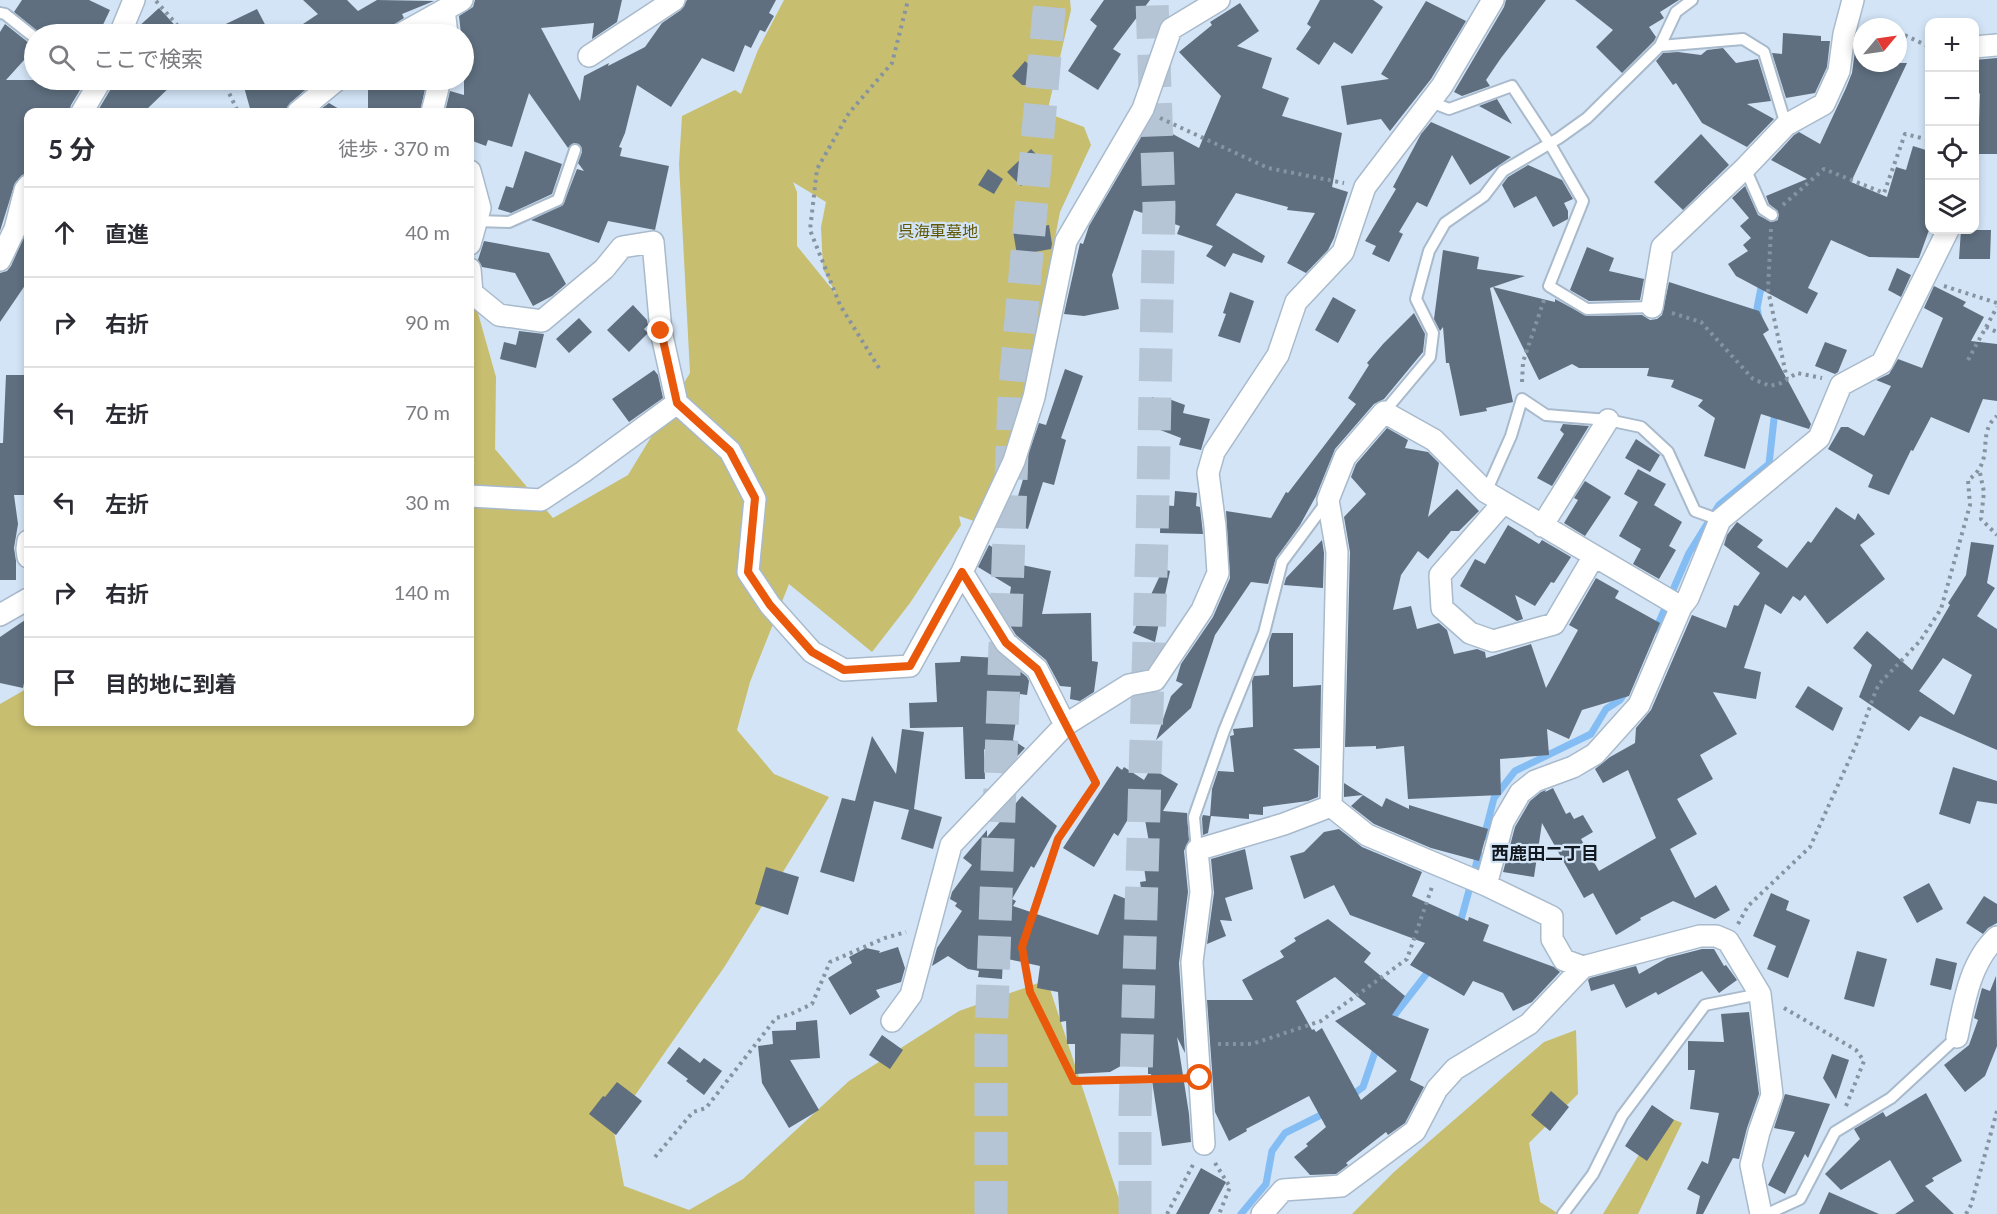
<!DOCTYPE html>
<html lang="ja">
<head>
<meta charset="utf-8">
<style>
	body { margin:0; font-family:Lato,"Noto Sans JP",sans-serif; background:#f7f7f7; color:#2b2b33 }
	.controls { position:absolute; right:18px; top:18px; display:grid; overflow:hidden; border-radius:12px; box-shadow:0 3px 9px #0003 }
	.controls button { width:54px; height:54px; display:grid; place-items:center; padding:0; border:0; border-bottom:2px solid #e1e1e2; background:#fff; color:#2b2b33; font:30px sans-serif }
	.compass { position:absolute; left:1853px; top:18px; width:54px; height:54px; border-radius:50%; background:#fff; box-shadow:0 3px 9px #0003; rotate:61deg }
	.stop { position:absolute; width:18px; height:18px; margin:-14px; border:4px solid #ea580c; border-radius:50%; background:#fff }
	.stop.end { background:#ea580c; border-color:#fff; box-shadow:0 2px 6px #0008 }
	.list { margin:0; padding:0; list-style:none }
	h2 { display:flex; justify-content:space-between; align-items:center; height:78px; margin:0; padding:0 24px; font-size:26px }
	h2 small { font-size:20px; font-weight:400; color:#7c7c81 }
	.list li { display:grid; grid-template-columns:39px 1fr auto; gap:18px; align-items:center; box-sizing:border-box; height:90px; padding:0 24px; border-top:2px solid #e1e1e2 }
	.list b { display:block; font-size:22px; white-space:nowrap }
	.list em { font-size:20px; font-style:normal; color:#7c7c81 }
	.icon { flex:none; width:33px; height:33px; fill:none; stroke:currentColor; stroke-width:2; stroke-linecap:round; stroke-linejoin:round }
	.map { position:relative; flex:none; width:1997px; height:1214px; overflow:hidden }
	.search { position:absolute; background:#fff; box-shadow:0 3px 9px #0003; left:24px; top:24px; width:450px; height:66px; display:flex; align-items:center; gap:15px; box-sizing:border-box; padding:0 21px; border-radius:33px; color:#7c7c81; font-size:22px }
	.panel { position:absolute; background:#fff; box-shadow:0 3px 9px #0003; left:24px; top:108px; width:450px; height:618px; border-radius:12px }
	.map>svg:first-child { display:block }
</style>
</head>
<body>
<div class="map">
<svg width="1997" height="1214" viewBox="0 0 1997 1214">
	<rect width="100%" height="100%" fill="#d2e4f6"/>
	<path fill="#c7be70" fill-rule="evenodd" d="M784 0H1070L1071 10 1047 113 1084 127 1091 145 1060 212 1017 431 974 521 959 516 961 525 910 603 872 652 789 584 750 682 737 730 774 774 829 797 725 966 613 1127 624 1186 689 1210 743 1179 849 1081 959 1011 1047 980 1124 1214H0V704L28 688V722H470V285L496 377 495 449 553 518 628 475 690 373 679 164 682 116 735 90 741 94 758 50ZM793 182 826 202 821 227 823 269 836 294 797 246V192Z
		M1576 1030 1578 1094 1529 1143 1540 1202 1559 1214H1352L1394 1172 1544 1042Z
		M1663 1115 1682 1123 1638 1214H1603Z"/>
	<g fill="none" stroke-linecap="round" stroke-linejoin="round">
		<path stroke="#84bdf4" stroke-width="7" d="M1759 319 1757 308 1762 283
			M1656 629 1689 553 1719 505 1769 464 1775 410
			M1484 837 1494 798 1515 771 1591 734 1606 709 1620 700 1625 693
			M1459 927 1479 854
			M1390 1021 1431 968
			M1351 1096 1363 1087 1377 1046
			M1241 1214 1266 1184 1272 1151 1285 1133 1327 1112"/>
	</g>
	<path fill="#5f6f7f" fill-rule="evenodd" d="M22 0H89L110 10 101 29 98 27 94 34H41L14 12Z
		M303 0H347L358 11 377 0 434 1 402 14 404 18 390 27 388 34H288L318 14Z
		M475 0H622L617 22 592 39 594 23 541 28 580 101 584 76 609 63 608 66 645 47 662 23 681 10 687 0H776L769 13 774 16 765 32 760 30 751 48 745 45 734 72 702 58 671 107 637 85 625 133 619 147 622 148 620 156 669 166 655 230 608 221 599 243 531 220 563 205 577 169 584 171 578 163 582 152 581 146 574 143 568 148 529 93 512 147 488 140 486 146 470 140V112H445L450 91 464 95V34H461L459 16 473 7Z
		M1104 0H1150L1113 49 1121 54 1098 90 1068 71 1097 26 1090 20Z
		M1320 0H1373L1383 7 1352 54 1334 42 1319 65 1296 49 1311 27 1307 24Z
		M1506 0H1546L1501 58 1486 80 1490 86 1462 96 1454 92 1504 7Z
		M1575 0H1679L1660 12 1664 18 1649 27 1656 37 1654 41 1622 73 1596 47 1613 30Z
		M1426 1 1466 21 1431 79 1390 131 1381 119 1347 125 1341 86 1389 79 1381 74Z
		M1240 3 1259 31 1237 46 1272 58 1262 88 1289 98 1282 116 1342 133 1332 187 1348 192 1334 238 1328 250 1306 273 1287 263 1315 213 1287 210 1288 207 1236 193 1216 225 1265 256 1262 263 1233 253 1225 267 1206 256 1213 246 1177 234 1180 226 1134 210 1112 275 1119 309 1084 316 1064 314 1080 243 1083 244 1089 226 1150 122 1199 148 1221 96 1179 52 1212 25 1210 22Z
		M159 8 183 34H134L136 29Z
		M257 9 270 34H205Z
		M5 24 29 43 34 44V49L6 80H77L75 84 80 80H86L71 105 69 112H28V173L22 175 15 183 0 231V32Z
		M1783 33 1821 36V41H1830L1827 67 1815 93 1786 98 1772 53 1782 54Z
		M1856 44 1862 45V63H1907L1851 182 1887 197 1896 167 1906 170 1913 146 1929 151V230L1919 258 1869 257 1831 240 1808 288 1818 293 1807 314 1736 276 1728 264 1748 251 1743 245 1751 238 1740 226 1749 218 1732 198 1745 186 1758 215 1771 222 1778 220V211L1769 204 1766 196 1807 179 1771 160 1794 135 1799 132 1820 144 1846 88 1852 73Z
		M1723 48 1736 63 1758 59 1771 101 1747 104 1774 119 1747 147 1702 123 1676 83 1673 85 1656 61 1663 53 1678 52 1701 55 1707 50Z
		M1997 58V154H1978L1980 94 1974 86V60Z
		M1025 61 1039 74 1029 85H1022L1012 76Z
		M114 80H177L144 112H97L112 87Z
		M242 80H309L311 85 290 103 285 112H251Z
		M368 80H427L420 112H368Z
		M1497 99 1512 124 1479 106Z
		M329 103 344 112H317Z
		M1431 122 1511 157 1470 185 1452 155 1427 207 1417 202 1399 232 1403 234 1389 262 1372 254 1376 246 1365 241 1396 189 1393 187 1421 134Z
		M1701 134 1729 165 1683 210 1654 182Z
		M1031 149 1045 163 1021 186 1007 172Z
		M525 151 562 164 552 194 511 213 498 209 506 186 513 188Z
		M1528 165 1562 180 1573 199 1564 203 1568 211V219L1553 227 1536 196 1514 208 1502 185 1508 177Z
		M988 169 1003 179 994 194 978 185Z
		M1049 225 1052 244 1051 249 1017 255 1013 231Z
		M28 228V281L0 322V273L7 271 11 266Z
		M1961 230H1991L1990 259H1959Z
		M484 241 549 253 566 284 552 296 533 306 515 273 482 267 478 260Z
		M1587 247 1614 258 1609 271 1644 279 1640 300 1589 301 1570 290Z
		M1443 250 1479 257 1477 269 1525 276 1490 288 1513 402 1486 408 1487 411 1460 416 1449 363H1446L1443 327 1440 331 1434 319Z
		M1897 268 1911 275 1901 297 1888 290Z
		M1669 282 1759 311 1769 330 1763 334 1811 424 1809 429 1761 414 1745 469 1704 456 1715 418 1698 406 1703 400 1671 387 1674 380 1647 376 1649 368H1579L1572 364 1539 380 1493 287 1555 302V299L1587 316 1642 315 1650 320 1657 319 1662 315Z
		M1934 286 1966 302 1963 306 1984 317 1971 341 1997 344V401L1983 399 1969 433 1931 417 1913 451 1911 450 1889 495 1868 487 1873 475 1828 449 1841 427H1848L1864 436 1891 386 1876 380 1889 374 1898 359 1922 368 1943 318 1924 308Z
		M1230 292 1254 301 1240 343 1218 336 1226 314 1223 313Z
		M1333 297 1356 310 1338 343 1315 330Z
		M633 305 647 320 648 325 644 329 648 333 629 352 607 330Z
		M1414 313 1425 334 1423 352 1384 399 1374 404 1335 449 1316 496 1300 525 1276 558 1268 584 1251 582 1215 635 1191 708 1156 740 1171 696 1183 684 1176 681 1181 664 1213 617 1230 578 1226 511 1271 518 1286 492 1288 493 1356 404 1348 398 1369 365 1367 363 1383 344Z
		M579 318 592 332 569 353 556 339Z
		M519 331 544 334 536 368 500 359 504 342 516 345Z
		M1825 342 1847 350 1838 372 1835 374 1815 366Z
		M1065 369 1083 376 1061 438 1066 440 1054 485 1043 482 1028 529 1010 523 1024 476 1021 475 1039 423 1046 425Z
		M654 370 658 375 663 398 629 422 612 399Z
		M6 375H28V495H14L18 524 14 548 16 561V580H0V443H3Z
		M1152 397 1167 403 1169 399 1185 405 1183 413 1210 419 1201 450 1179 445 1181 438 1142 423Z
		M1563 424 1589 426 1552 486 1537 478 1564 434 1560 430Z
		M1387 428 1408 440 1405 448 1428 452 1439 463 1428 517 1457 489 1479 511 1459 531H1451L1428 559 1418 551 1401 575 1393 610 1411 606 1417 629 1439 623 1447 630 1454 654 1477 649 1485 652 1486 658 1531 644 1546 688 1578 630 1569 625 1596 578 1619 591 1615 598 1660 623 1629 696 1582 710 1569 739 1547 729 1549 755 1500 759 1501 795 1408 799 1404 746 1376 749V746L1345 747 1350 552 1344 517 1366 494 1351 477 1356 464Z
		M1636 439 1660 455 1650 472 1625 458Z
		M1638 469 1666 484 1654 505 1682 522 1669 546 1676 550 1659 579 1633 564 1641 549 1619 536 1638 502 1624 494Z
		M1585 481 1611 497 1585 536 1564 523 1578 500 1574 498Z
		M1175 491 1197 493 1196 506 1200 507 1203 534 1160 533 1161 505 1174 506Z
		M1836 507 1855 520 1858 513 1875 534 1860 545 1885 579 1827 624 1805 595 1800 601 1793 596 1781 614 1765 604 1744 668 1761 672 1756 699 1713 692 1737 734 1700 755 1713 779 1677 799 1697 834 1670 849 1695 898 1716 885 1730 910 1715 919 1673 901 1640 918 1641 920 1616 935 1593 893 1584 898 1542 823 1534 877 1503 872 1515 827 1530 801 1541 792 1546 790 1545 792 1553 788 1566 814 1570 812 1574 819 1583 815 1593 832 1581 839 1599 871 1656 838 1628 770 1603 783 1595 769 1610 757 1635 743 1636 728 1651 710 1692 615 1726 628 1734 605 1738 606 1760 573 1724 545 1727 535 1737 522 1763 540 1757 547 1787 568 1808 541 1811 543Z
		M1508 525 1539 544 1542 540 1571 557 1554 583 1551 582 1535 606 1515 595 1523 619 1517 621 1460 586 1475 559 1485 564Z
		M1322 540 1324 553 1323 588 1284 585 1286 578Z
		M1971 542 1994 545 1987 583 1995 588 1977 616 1997 629V750L1920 716 1909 731 1859 697 1872 665 1853 648 1867 631 1912 670 1950 605 1948 603 1966 575ZM1943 658 1972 675 1954 715 1919 691Z
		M989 545 1018 563 1017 564 1051 571 1042 614 1091 613 1092 661 1098 662 1094 692 1080 701 1070 699 1071 687 1060 686 1046 660 1016 635 1006 619 1011 587 978 567Z
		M1163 569 1170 571 1155 642 1133 633Z
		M28 618V663L23 688 0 683V637Z
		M1272 633H1293V687L1321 685 1320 748 1293 749 1319 766 1318 797 1308 801 1263 807V815L1249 814V819L1211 816 1208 833 1203 835 1202 818 1203 815 1210 816 1212 789 1218 771 1234 772 1230 736 1234 735 1233 729 1253 727 1252 681 1254 676 1269 675V642Z
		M1000 655 1027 677 1029 681 1027 695 1020 694 1013 740 1025 748 1009 765 984 749 985 779H965L963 727 910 728 909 703 937 702 935 663 960 662 961 656 999 658Z
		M1808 686 1843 708 1833 731 1795 707Z
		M902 729 924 732 914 809 942 817 933 849 901 839 909 810 874 801 854 882 820 872 842 798 855 801 872 736 896 774Z
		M1117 766 1122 770 1124 767 1144 780 1151 768 1178 784 1163 811 1187 813 1189 840 1184 851 1188 892 1179 963 1185 1053 1177 1037 1189 1114 1191 1142 1162 1146 1151 1074H1148V1051L1110 1072 1075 1074V1044H1067L1066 1021 1060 1022 1058 992 1037 988 1040 966 1003 958 1002 979 978 977 979 971 968 969 948 956 932 966 937 948 962 911 955 906 957 903 950 899 952 892 972 865 963 858 987 830V837L1022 796 1057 826 1034 868 1031 866 1012 899 1016 901 1013 906 1098 935 1114 894 1144 906 1140 882 1146 881 1144 867 1153 865 1141 797 1118 836 1114 833 1094 867 1063 848Z
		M1953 767 1997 781V804L1977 801 1970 824 1939 814Z
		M1344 783 1363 795 1344 797Z
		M1363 795 1382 807 1386 798 1409 809V805L1488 829 1479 861 1431 848 1374 824 1351 806Z
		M1339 829 1362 847 1422 872 1412 896 1468 921 1469 917 1489 925 1483 941 1554 967 1560 972 1532 1002 1513 1011 1503 993 1473 981 1464 996 1410 965 1425 943 1350 915 1334 885 1304 899 1290 856 1304 852 1324 832Z
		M1245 849 1253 889 1225 898 1232 921 1220 920 1226 936 1207 944 1214 893 1211 859Z
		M766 867 799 877 788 915 755 904Z
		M1929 883 1943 909 1917 923 1903 897Z
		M1771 893 1789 901 1786 910 1810 920 1788 978 1767 969 1776 946 1753 936Z
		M1984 896 1997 904V923L1988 928 1983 934 1966 923Z
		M1328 919 1371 953 1364 962 1405 996 1392 1015 1429 1029 1410 1080 1424 1087 1405 1123 1388 1135 1386 1132 1346 1163 1348 1165 1336 1174 1310 1175 1294 1157 1308 1146 1306 1144 1326 1127 1309 1096 1246 1129 1247 1131 1229 1141 1215 1112 1207 1000H1253L1242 980 1284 957 1280 951 1296 941 1294 938ZM1335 977 1366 1004 1335 1021 1397 1071 1361 1100 1322 1028 1316 1032 1314 1029 1312 1030 1296 1001Z
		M898 947 905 968 901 982 876 990 880 997 850 1015 828 978 852 963 849 957 866 948 880 951 879 953Z
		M1702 949H1714L1724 966 1726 965 1737 980 1719 993 1702 971 1658 995 1656 992 1626 1008 1614 984 1591 991 1588 980 1590 978 1636 966 1639 974 1667 958Z
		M1857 951 1887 959 1874 1007 1844 999Z
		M1936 958 1957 963 1951 990 1930 985Z
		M1996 976 1997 1046 1985 1076 1965 1092 1944 1065 1969 1045 1978 1020 1974 1018 1982 988 1990 991Z
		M1749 1012 1759 1094 1747 1128 1739 1159 1733 1158 1703 1214H1696L1700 1196 1687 1189 1702 1161 1708 1164 1719 1113 1690 1109 1695 1070H1688V1041L1724 1042 1721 1014Z
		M817 1020 820 1058 790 1060 819 1110 789 1128 762 1083 758 1046 773 1044 772 1031 796 1030V1022Z
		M882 1035 903 1050 890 1069 869 1055Z
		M679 1047 700 1063 704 1058 722 1071 704 1095 686 1081 688 1079 667 1063Z
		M1832 1054 1849 1060 1836 1099 1823 1078Z
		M617 1082 642 1101 616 1135 589 1114 603 1096 605 1097Z
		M1551 1091 1569 1107 1550 1131 1531 1115Z
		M1926 1093 1962 1161 1932 1178 1934 1181 1925 1186 1954 1214H1895L1914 1201 1890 1160 1841 1190 1825 1174 1860 1139 1854 1129 1883 1112 1886 1117Z
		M1785 1094 1830 1104 1808 1158 1805 1154 1785 1194 1768 1185 1795 1132 1774 1128Z
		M1652 1105 1674 1120 1647 1161 1625 1146Z
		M1201 1168 1226 1182 1209 1214H1176Z
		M1829 1192 1879 1214H1819Z"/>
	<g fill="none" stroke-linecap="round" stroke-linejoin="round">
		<path stroke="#b5c5d6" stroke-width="33" stroke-dasharray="33 16" stroke-linecap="butt" d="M991 1214V1036L1014 397 1050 0
			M1135 1214V1113L1152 539 1159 207 1152 0"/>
		<defs>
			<path id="lane" d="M0 13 5 14 34 37
				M1660 46 1743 39 1764 52 1786 125
				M1431 102 1449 109 1512 86 1550 144 1583 201 1549 286 1587 309 1652 307
				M1745 168 1763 209 1772 215
				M476 221 509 222 558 200 575 150
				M1384 412 1430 357 1433 333 1416 299 1429 251 1445 223 1484 196 1503 171 1559 138 1587 118 1660 46 1676 12 1692 0
				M1486 492 1511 436 1522 399 1546 415 1608 420 1641 427 1668 452 1695 511 1720 520
				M1197 850 1194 817 1224 731 1264 633 1282 562 1328 500
				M1563 1214 1593 1174 1622 1116 1705 1005 1760 994
				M1767 1214 1800 1199 1835 1132 1891 1098 1957 1037"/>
			<path id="street" d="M444 10 447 34
				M120 34 134 0
				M401 34 462 0
				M1974 47 1997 45
				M589 56 674 0
				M82 112 101 80
				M298 112 337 80
				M432 112 440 80
				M470 171 480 208 470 244
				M0 260 15 229 25 190 28 186
				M470 269 472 293 499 315 542 321 604 269 622 247 653 242 661 331 677 403 730 451 755 499 748 572 770 605 812 652 844 670 910 666 962 572 1014 461 1034 397 1066 241 1143 109 1171 29 1219 0
				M1652 307 1662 247 1745 168 1786 125 1824 104 1839 71 1844 34 1853 0
				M470 496 541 500 583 472 677 403
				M1503 503 1440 575 1442 608 1470 633 1493 641 1554 624 1594 556
				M1542 526 1608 420
				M28 541 27 549 28 557
				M962 572 1006 643 1037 669 1065 725
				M0 615 28 599
				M1331 806 1337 552 1328 500 1345 457 1384 412 1434 440 1486 492 1681 607
				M1331 806 1367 835 1486 885 1552 917V939L1564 960 1583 967 1700 936H1716L1728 941 1760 994 1772 1095 1759 1132 1751 1165 1761 1214
				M1486 885 1503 822 1520 793 1535 781 1573 767 1595 754 1639 705 1681 607 1688 598 1720 520 1819 438 1841 385 1882 363 1948 230
				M892 1021 911 995 951 845 1065 725 1129 685 1155 680 1202 610 1218 573 1215 526 1208 473 1214 452 1278 355 1296 302 1343 252 1365 187 1442 86 1493 0
				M1957 1037C1964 1002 1970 962 1997 937
				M1204 1144 1192 962 1201 892 1197 850 1284 824 1331 806
				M1262 1214 1283 1190 1341 1186 1415 1131 1437 1089 1455 1069 1529 1024 1583 967"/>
		</defs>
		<use href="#lane" stroke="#a8bacb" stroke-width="14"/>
		<use href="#street" stroke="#a8bacb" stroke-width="24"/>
		<path stroke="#8693a1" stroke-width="4" stroke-dasharray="3 4.5" stroke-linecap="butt" d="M156 1 185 34
			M1898 32 1930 47
			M223 80 238 112
			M1160 118 1268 168 1344 183
			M1783 205 1824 169 1884 193 1905 134 1930 140
			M1771 229 1768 290 1787 379
			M1944 286 1997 303
			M1672 313 1701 322 1753 379 1770 386 1781 383 1797 373 1822 378
			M1986 327 1997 332
			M1968 360 1997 307
			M879 368 840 305 810 230 817 169 849 113 892 63 908 0
			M1522 382 1523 362 1544 300
			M1980 473 1984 492 1981 519 1997 535
			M1075 744 1096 783 1058 839 1022 947 1030 992 1074 1081 1178 1078
			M1738 924 1748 906 1810 847 1856 745 1876 690 1880 683 1920 641 1941 609 1970 505 1968 480C1997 460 1975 434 1997 416
			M1784 1008 1856 1050 1864 1061 1846 1106
			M1218 1044H1252L1321 1021 1407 959 1433 884
			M655 1157 693 1112 706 1108 776 1018 791 1014 812 1004 830 962 885 938 906 932
			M1215 1163 1230 1187 1219 1214
			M1167 1214 1195 1161
			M1966 1214 1971 1205 1997 1111"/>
		<use href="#lane" stroke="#fff" stroke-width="10"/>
		<use href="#street" stroke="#fff" stroke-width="21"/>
	</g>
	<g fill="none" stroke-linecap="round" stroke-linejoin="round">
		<path stroke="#ea580c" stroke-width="8" d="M661 331 677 403 730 451 755 498 748 572 770 605 812 652 844 670 910 666 962 572 1006 643 1037 669 1096 783 1058 839 1022 947 1030 992 1074 1081 1200 1078"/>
	</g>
	<g text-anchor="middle" stroke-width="4.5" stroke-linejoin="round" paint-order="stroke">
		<g font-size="16" fill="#605705" stroke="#d2e4f6">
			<text x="938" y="237">呉海軍墓地</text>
		</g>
		<g font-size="18" font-weight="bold" fill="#12181f" stroke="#d2e4f6">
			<text x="1545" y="860">西鹿田二丁目</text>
		</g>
	</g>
</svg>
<div class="controls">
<button>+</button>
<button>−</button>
<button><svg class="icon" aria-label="locate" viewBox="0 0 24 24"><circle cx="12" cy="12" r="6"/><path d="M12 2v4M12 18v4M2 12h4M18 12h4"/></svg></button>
<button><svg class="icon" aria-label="layers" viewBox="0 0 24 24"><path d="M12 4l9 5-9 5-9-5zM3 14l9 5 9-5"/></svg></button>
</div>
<svg class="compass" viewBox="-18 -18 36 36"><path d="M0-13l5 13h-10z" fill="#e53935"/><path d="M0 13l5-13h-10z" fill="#7c7c81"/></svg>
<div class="stop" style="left:1200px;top:1078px"></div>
<div class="stop end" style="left:661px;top:331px"></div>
<div class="search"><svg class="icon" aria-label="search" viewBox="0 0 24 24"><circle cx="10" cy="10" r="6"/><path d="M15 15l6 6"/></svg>ここで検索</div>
<section class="panel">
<h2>5 分<small>徒歩 · 370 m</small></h2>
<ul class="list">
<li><svg class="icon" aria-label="ahead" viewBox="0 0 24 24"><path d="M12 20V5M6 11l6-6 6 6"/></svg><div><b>直進</b></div><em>40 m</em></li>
<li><svg class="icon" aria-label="right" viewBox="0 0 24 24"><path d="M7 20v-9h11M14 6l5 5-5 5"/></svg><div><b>右折</b></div><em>90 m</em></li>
<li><svg class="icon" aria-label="left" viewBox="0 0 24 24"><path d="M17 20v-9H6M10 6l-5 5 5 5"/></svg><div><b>左折</b></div><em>70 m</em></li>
<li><svg class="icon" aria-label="left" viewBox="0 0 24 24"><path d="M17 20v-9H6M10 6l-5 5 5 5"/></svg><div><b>左折</b></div><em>30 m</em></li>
<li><svg class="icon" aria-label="right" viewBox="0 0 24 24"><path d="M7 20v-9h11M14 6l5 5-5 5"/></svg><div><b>右折</b></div><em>140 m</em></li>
<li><svg class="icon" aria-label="arrive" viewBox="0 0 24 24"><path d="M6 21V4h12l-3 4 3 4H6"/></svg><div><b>目的地に到着</b></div></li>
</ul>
</section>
</div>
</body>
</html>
